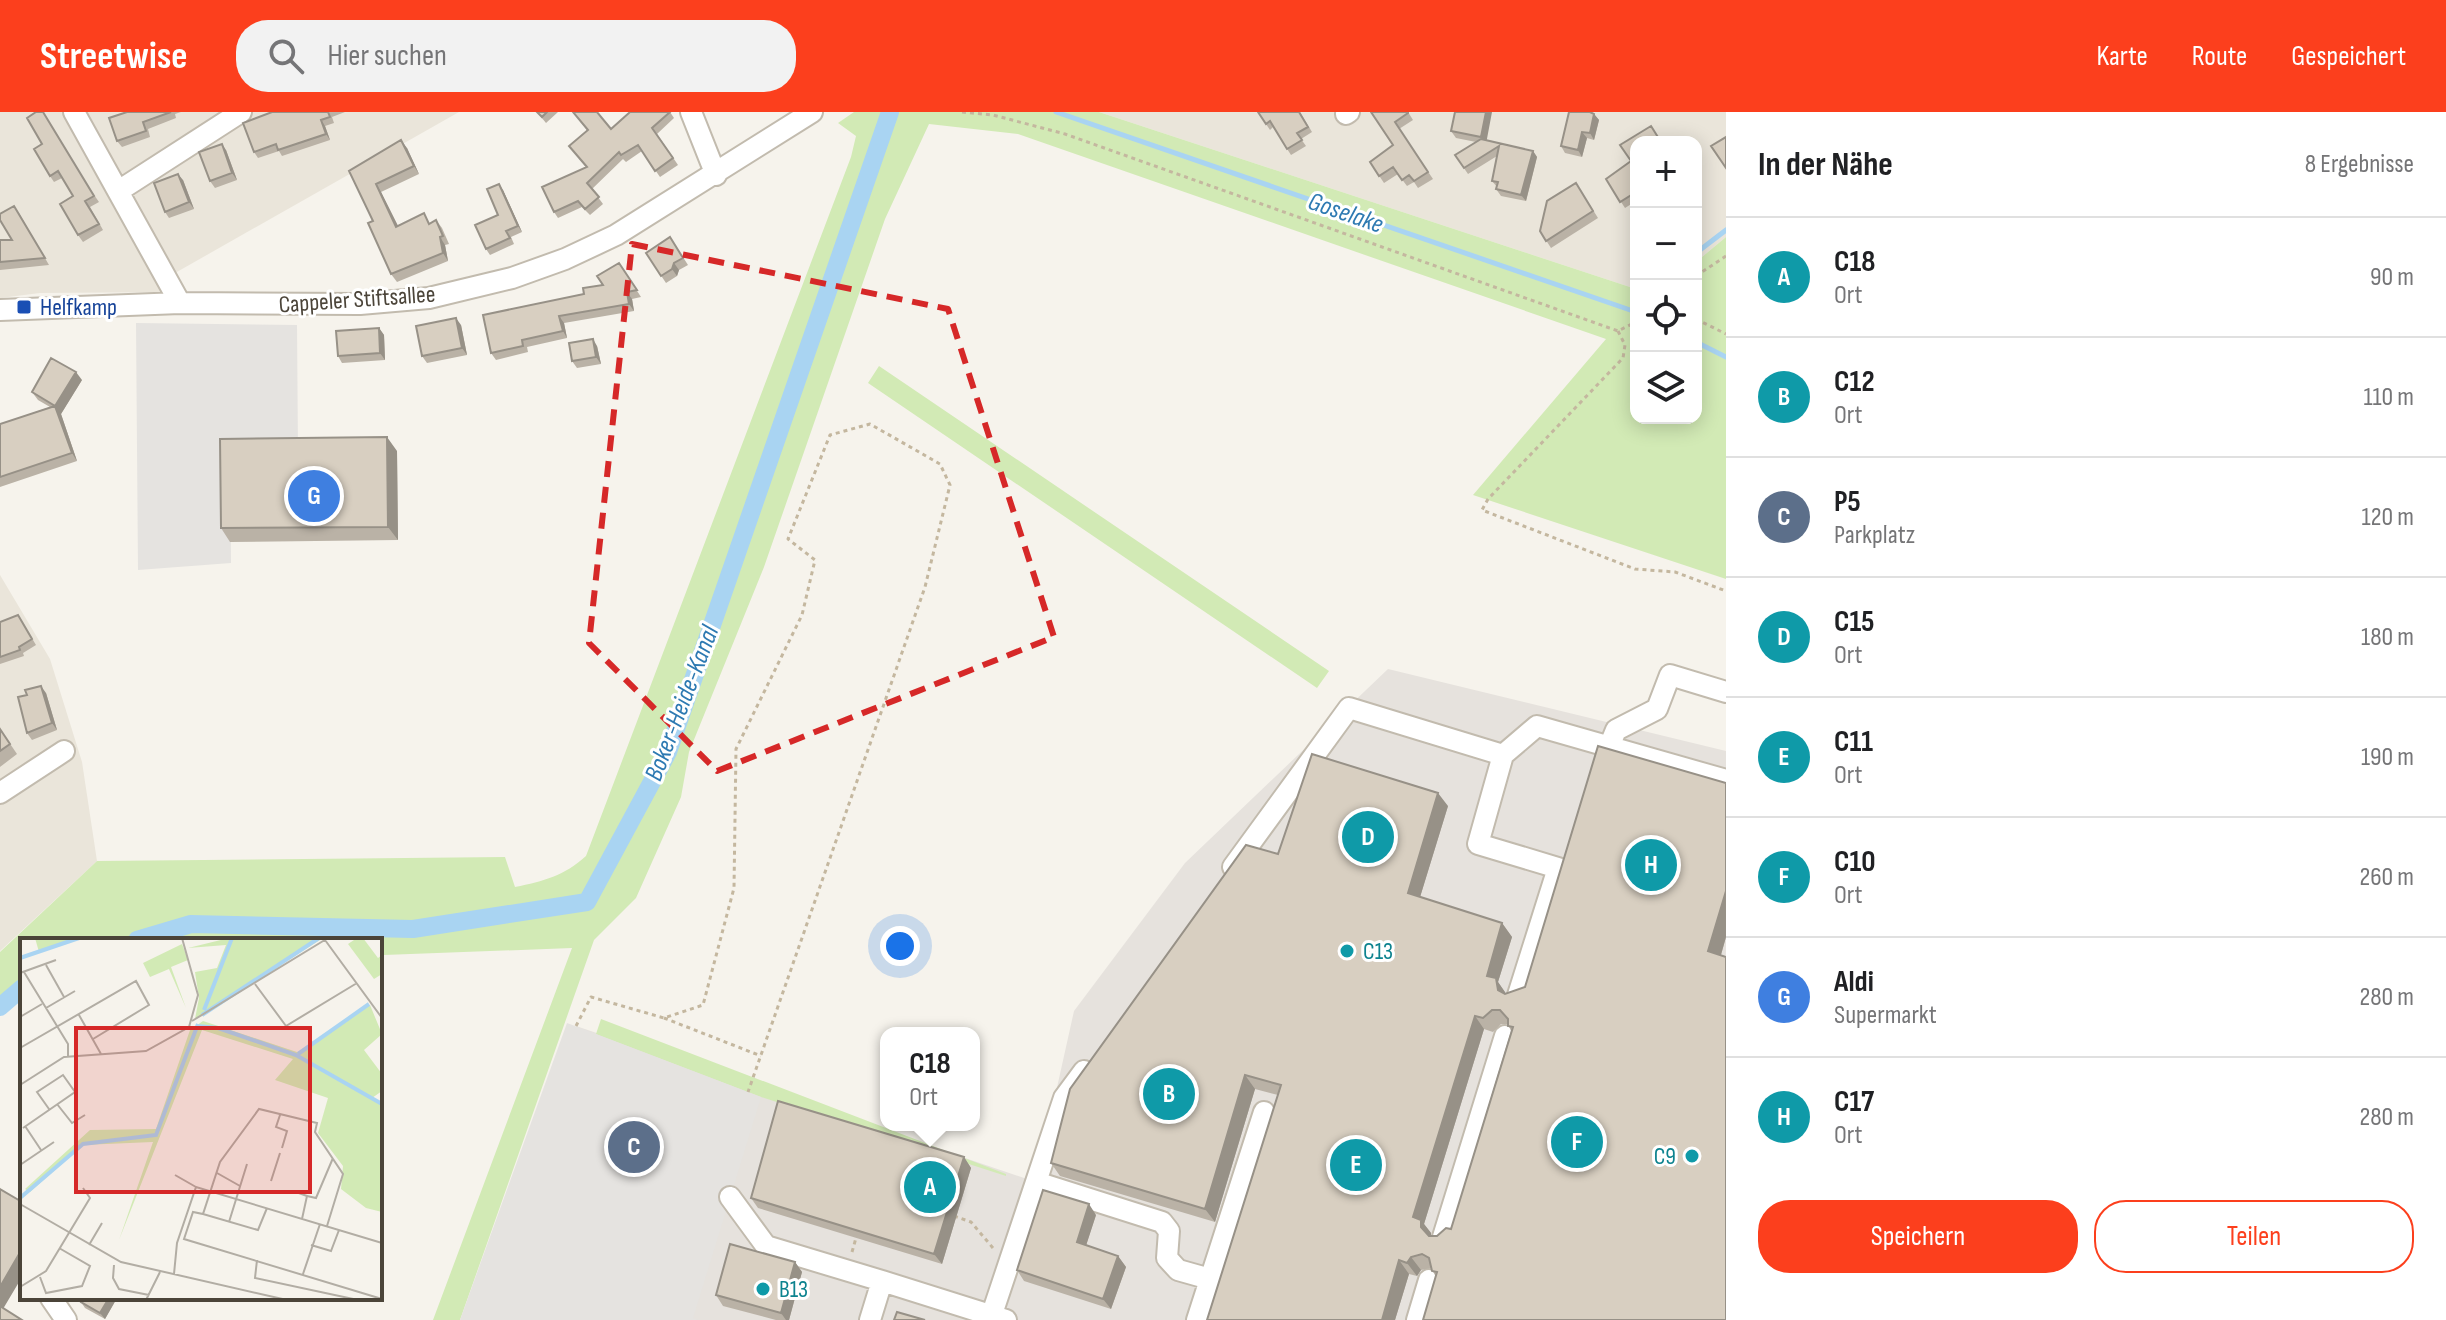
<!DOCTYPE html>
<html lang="de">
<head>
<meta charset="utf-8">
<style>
	body { margin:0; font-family:"Sofia Sans Condensed",sans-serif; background:#f2f2f2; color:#202124 }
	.controls { position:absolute; right:24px; top:24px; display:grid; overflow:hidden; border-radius:16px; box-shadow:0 4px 20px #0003 }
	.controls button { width:72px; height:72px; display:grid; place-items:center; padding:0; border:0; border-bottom:2px solid #e0e0e0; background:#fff; color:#202124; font:40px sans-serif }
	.you { position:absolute; left:900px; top:834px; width:28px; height:28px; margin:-20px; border:6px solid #fff; border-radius:50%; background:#1a73e8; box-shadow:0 0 0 12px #1a73e833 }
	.badge { display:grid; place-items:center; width:52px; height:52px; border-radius:50%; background:#fc3f1d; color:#fff; font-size:26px; font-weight:700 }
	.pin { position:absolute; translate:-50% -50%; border:4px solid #fff; box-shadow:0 2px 8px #0006 }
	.popup { position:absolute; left:880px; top:915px; width:100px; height:104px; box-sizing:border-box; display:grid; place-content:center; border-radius:16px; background:#fff; filter:drop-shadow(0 2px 6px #0005); font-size:26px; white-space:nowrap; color:#757577 }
	.popup b { font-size:30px; color:#202124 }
	.popup::after { content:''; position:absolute; left:50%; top:100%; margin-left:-16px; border:16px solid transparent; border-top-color:#fff }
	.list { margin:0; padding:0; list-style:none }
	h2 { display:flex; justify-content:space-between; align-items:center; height:104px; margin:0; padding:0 32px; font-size:34px }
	h2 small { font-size:26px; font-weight:400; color:#757577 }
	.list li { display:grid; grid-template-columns:52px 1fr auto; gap:24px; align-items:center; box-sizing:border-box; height:120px; padding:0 32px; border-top:2px solid #e0e0e0 }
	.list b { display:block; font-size:30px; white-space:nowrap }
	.list p { margin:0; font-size:26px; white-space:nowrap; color:#757577 }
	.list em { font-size:26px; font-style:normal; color:#757577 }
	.actions { display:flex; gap:16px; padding:24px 32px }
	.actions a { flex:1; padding:18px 0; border:2px solid #fc3f1d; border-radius:32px; text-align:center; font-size:28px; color:#fc3f1d }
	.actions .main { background:#fc3f1d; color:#fff }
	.icon { flex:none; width:44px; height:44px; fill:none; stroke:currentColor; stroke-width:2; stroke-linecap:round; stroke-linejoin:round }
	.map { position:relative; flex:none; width:1726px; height:1208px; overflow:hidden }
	header { display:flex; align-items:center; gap:48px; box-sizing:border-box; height:112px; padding:0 40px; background:#fc3f1d; color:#fff }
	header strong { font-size:38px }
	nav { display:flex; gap:44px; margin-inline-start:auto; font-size:28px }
	.search { width:560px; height:72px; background:#f2f2f2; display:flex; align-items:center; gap:20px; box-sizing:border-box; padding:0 28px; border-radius:32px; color:#757577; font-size:30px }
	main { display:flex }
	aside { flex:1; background:#fff }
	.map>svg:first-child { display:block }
</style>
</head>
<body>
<header>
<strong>Streetwise</strong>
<div class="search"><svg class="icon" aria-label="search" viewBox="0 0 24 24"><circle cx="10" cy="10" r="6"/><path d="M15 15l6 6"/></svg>Hier suchen</div>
<nav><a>Karte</a><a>Route</a><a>Gespeichert</a></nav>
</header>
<main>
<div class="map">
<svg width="1726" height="1208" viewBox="0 0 1726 1208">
	<rect width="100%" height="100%" fill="#f6f3ec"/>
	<path fill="#eae5da" d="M0 0H459L168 165 177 180 40 181 0 186Z
		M1099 0H1726V125L1696 150V30H1636V177Z
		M0 463 50 547 82 650 97 749 0 839Z"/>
	<path fill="#e6e2dd" d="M1388 557 1726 639V1208H462L576 914 1036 1070 1074 899 1185 751Z"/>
	<path fill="#d2eab5" d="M854 0H1099L1636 177V306H1696V150L1726 125V467L1473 383 1606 227 1018 22 929 12 885 107 764 455 689 640 681 685 636 786 594 828 460 1208H433L572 836 384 843 380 842V828H22V884L0 904V840L97 749 505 745 515 775C544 769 564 764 586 744L851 45 856 24 838 11Z
		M879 254 1329 559 1317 576 868 271Z
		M601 907 1006 1062V1064L761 985 596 922Z"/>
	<path fill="#e5e3e0" d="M136 211 297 213 298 340 230 341 231 451 138 458Z
		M567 911 761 985 693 1206 698 1208H460Z"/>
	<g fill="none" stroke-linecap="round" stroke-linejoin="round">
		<path stroke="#a9d4f2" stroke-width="5" d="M1056 0 1636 200
			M1696 141 1726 118
			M1696 230 1726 245"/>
		<path stroke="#a9d4f2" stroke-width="18" d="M137 828 191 812 413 817 587 790 668 640 890 0
			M0 895 22 876"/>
		<defs>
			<path id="minor" d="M74 0 180 191
				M691 0 716 63
				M1346 2 1349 0
				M120 78 241 0
				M0 198 180 191 360 192 429 186 512 166 565 147 616 123 812 0
				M1609 635 1616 618 1657 597 1670 563 1726 580
				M0 681 64 639
				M1233 755 1349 596 1503 643
				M1518 883 1558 756 1478 732 1503 643 1537 614 1726 668
				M1036 1070 1162 1110 1169 1119 1167 1146 1178 1158 1210 1167
				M730 1085 766 1134 882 1169
				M1443 1125 1505 924
				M51 1186 66 1208
				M870 1208 882 1169 1006 1208
				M990 1208 1064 986 1084 959
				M1197 1208 1264 1000
				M1417 1208 1429 1168"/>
		</defs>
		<use href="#minor" stroke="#c2bbae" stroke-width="24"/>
		<path stroke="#c4b79f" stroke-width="3" stroke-dasharray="4 4" stroke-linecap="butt" d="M962 0 993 3 1065 22 1618 219 1636 210
			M1696 164 1726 144
			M1696 207 1726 222
			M1618 219 1625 233 1623 246 1488 387 1482 398 1635 457 1675 460 1726 479
			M664 906 761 944
			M576 914 591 885 664 906 703 893 734 776 736 637 802 503 815 448 788 427 830 323 870 312 940 352 950 373 925 475 748 980
			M954 1104 971 1110 993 1136
			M852 1140 856 1126"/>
		<use href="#minor" stroke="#fff" stroke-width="20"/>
	</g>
	<path fill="#bab2a6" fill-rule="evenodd" d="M36 0 99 90 90 95 103 118 83 130 78 123 73 84 62 66 54 70 50 64Z
		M127 0H181L175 2 176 6 148 17 150 25 122 35 117 29Z
		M272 0H345L332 5 334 11 325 14 330 28 282 44 279 39 258 46 254 40Z
		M537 0H558L546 11Z
		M573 0 611 17 670 0 674 6 657 22 678 53 660 65 642 39 626 50 623 47 592 77 603 92 590 103 582 95 558 106 554 100 586 55 569 34 587 18Z
		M1258 0H1300L1312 20 1301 27 1306 34 1291 43 1273 15 1270 18Z
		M1371 0H1408L1413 8 1399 17 1433 67 1418 76 1414 70 1407 74 1398 62 1384 71 1370 50 1393 33Z
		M1455 0 1486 29 1533 39 1537 45 1526 89 1501 84 1496 77 1497 75 1492 69 1497 44 1468 62 1455 43 1476 30 1456 26 1451 19Z
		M1594 2 1599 8 1594 28 1587 26 1582 45 1565 41 1561 34Z
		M1636 30V89L1625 96 1606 67 1631 49Z
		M407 36 419 62 381 80 398 114 431 111 436 108 442 116 449 132 445 133 448 149 397 170 391 162 373 109 349 59Z
		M226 38 237 68 215 76 210 69Z
		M183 68 194 97 169 106 165 100Z
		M1576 71 1598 106 1551 136 1540 119Z
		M503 78 522 120 511 125 514 132 490 143 486 137 498 103Z
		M19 101 49 153 0 158V128H12Z
		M670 125 688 153 679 158 677 164 666 171 646 141Z
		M619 151 641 185 632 187 634 199 564 211 567 226 527 235 528 240 496 248 491 241 584 182 603 173Z
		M461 213 467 243 427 251 422 244Z
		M379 216 384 223 385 248 342 251 338 244Z
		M597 234 601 252 577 256 572 249Z
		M82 268 61 302 77 349 0 375V312L50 295 38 288 32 280Z
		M397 339 398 428 230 430 221 416Z
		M18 503 36 533 23 541 24 544 0 552V510Z
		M46 581 57 618 32 628 27 621V583Z
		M0 617 17 642 0 655Z
		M1726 671V825L1721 843 1436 1165 1431 1156 1421 1158 1417 1164 1409 1162 1395 1208H1207L1278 983 1255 977 1215 1110 1060 1064 1051 1051 1278 742 1448 694 1420 785 1502 811 1512 825 1498 870 1506 882 1525 875ZM1501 912H1508L1511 919 1451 1117 1437 1124H1431V1121L1424 1112 1484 917 1493 920Z
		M964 1045 971 1056 942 1152 758 1096 751 1086Z
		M1096 1103 1086 1133 1118 1144 1126 1155 1111 1197 1024 1169 1017 1158Z
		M795 1150 802 1160 789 1208H776L723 1194 716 1183Z
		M83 1186H117L105 1207 85 1196 81 1190Z"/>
	<path fill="#979187" d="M1486 0H1492L1486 32 1481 25Z
		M1594 2 1599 8 1594 28 1590 21Z
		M321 8 325 14 330 28 326 22Z
		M1582 20 1587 26 1582 45 1578 38Z
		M401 28 407 36 419 62 414 54Z
		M222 32 226 38 237 68 232 61Z
		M1533 39 1537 45 1526 89 1521 83Z
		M178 62 183 68 194 97 189 90Z
		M376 72 381 80 402 122 396 115Z
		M499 72 503 78 522 120 518 114Z
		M440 125 445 133 448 149 443 141Z
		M674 151 679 158 677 164 672 157Z
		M627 180 632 187 634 199 629 192Z
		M559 204 564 211 567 226 563 219Z
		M456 206 461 213 467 243 462 236Z
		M379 216 384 223 385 248 380 241Z
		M593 227 597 234 601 252 596 245Z
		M76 260 82 268 61 302 77 349 72 341 55 294Z
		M387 325 397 339 398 428 388 415Z
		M41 574 46 581 57 618 52 611Z
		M1438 681 1448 694 1417 795 1408 781Z
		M1726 779V825L1718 853 1708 839Z
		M1502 811 1512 825 1498 870 1505 880 1508 891 1487 864Z
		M1475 904 1484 917 1424 1112 1431 1121V1129L1413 1105Z
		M1245 963 1255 977 1215 1110 1205 1097Z
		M964 1045 971 1056 942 1152 934 1142Z
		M1089 1092 1096 1103 1084 1140 1077 1130Z
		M22 1137V1165L0 1202V1175Z
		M1118 1144 1126 1155 1111 1197 1103 1187Z
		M1411 1145 1421 1158 1417 1164 1407 1151Z
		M1399 1148 1409 1162 1395 1208H1382Z
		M795 1150 802 1160 789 1208H786L781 1201Z
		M109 1186H117L105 1207 100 1201Z"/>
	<path fill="#d8cfc1" stroke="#979187" stroke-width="2" fill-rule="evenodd" d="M36 0H43L94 84 85 89 99 112 78 123 60 92 73 84 58 59 50 64 34 37 42 32 27 6Z
		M127 0H171L143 10 146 19 117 29 109 6Z
		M272 0H328L330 5 321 8 326 22 278 38 276 32 254 40 243 11Z
		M537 0H547L542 5Z
		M573 0H597L611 17 630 0H670L652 16 673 46 655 59 638 33 621 43 619 40 587 71 599 85 585 97 578 89 554 100 542 75 587 55 569 34 588 18Z
		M1258 0H1299L1308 15 1297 21 1302 28 1287 37 1270 9 1266 12Z
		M1371 0H1408V1L1395 10 1428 60 1414 69 1409 63 1402 68 1393 55 1379 64 1370 50 1393 33Z
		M1455 0H1486L1481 25 1451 19Z
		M1569 0H1590L1594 2 1590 21 1582 20 1578 38 1561 34Z
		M1651 14 1661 30H1636V67L1633 69 1636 73V80L1620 90 1606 67 1631 49 1620 33Z
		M1726 25V56L1711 34Z
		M1481 27 1533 39 1521 83 1496 77 1498 70 1492 69 1499 34 1464 56 1455 43Z
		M401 28 414 54 376 72 396 115 424 101 429 112 436 108 443 124 440 125 443 141 391 162 368 111 373 109 349 59Z
		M222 32 232 61 210 69 199 40Z
		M178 62 189 90 165 100 154 71Z
		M1576 71 1593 99 1546 129 1540 119 1547 89Z
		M499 72 518 114 506 119 510 126 486 137 475 113 498 103 487 77Z
		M14 94 45 146 0 150V128H12L0 108V102Z
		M670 125 683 146 674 151 672 157 661 164 646 141Z
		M619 151 637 178 627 180 629 192 559 204 563 219 522 228 523 234 491 241 483 203 584 182 583 176 603 173 597 164Z
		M456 206 462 236 422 244 416 214Z
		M379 216 380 241 338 244 336 219Z
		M593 227 596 245 572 249 569 231Z
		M51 246 76 260 55 294 72 341 0 365V312L55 294 32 280Z
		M387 325 388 415 221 416 220 327Z
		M18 503 32 527 19 535 20 538 0 545V510Z
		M41 574 52 611 27 621 18 585 27 583 25 578Z
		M0 617 10 632 0 639Z
		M1598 634 1726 671V779L1708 839 1726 845V1208H1423L1437 1160 1432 1159 1429 1146 1422 1142 1411 1145 1407 1151 1399 1148 1382 1208H1207L1281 973 1245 963 1205 1097 1051 1051 1070 977 1246 733 1278 742 1312 642 1438 681 1408 781 1502 811 1487 864 1496 866 1498 878 1505 882 1525 875ZM1492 898H1500L1508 907V914L1513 915 1451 1117 1446 1116 1437 1124H1429L1421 1115V1108L1413 1105 1475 904 1483 906Z
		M778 989 964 1045 934 1142 751 1086Z
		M0 1077 22 1090V1137L0 1175Z
		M1043 1078 1089 1092 1077 1130 1118 1144 1103 1187 1017 1158Z
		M730 1132 795 1150 781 1201 716 1183Z
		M83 1186H109L100 1201 81 1190Z
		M0 1194 22 1208H0Z
		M897 1200 925 1208H894Z"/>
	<path fill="none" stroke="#d62828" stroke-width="6" stroke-dasharray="16 10" stroke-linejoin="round" d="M632 132 948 197 1054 525 717 659 589 531Z"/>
	<rect fill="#1a4fb4" stroke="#fff" stroke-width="3" x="16" y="187" width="16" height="16" rx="4"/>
	<g fill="#0f9aa8" stroke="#fff" stroke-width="3">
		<circle cx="1347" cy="839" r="8"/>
		<circle cx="1692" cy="1044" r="8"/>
		<circle cx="763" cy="1177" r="8"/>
	</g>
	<g text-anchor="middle" stroke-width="6" stroke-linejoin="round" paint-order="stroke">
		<g font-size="24" fill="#4b4439" stroke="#fff">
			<text transform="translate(357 187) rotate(-4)" y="8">Cappeler Stiftsallee</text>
		</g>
		<g font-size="24" fill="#164399" stroke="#fff" text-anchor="start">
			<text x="40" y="203">Helfkamp</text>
		</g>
		<g font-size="24" fill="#0d838f" stroke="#fff" text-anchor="start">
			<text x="1363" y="847">C13</text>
			<text x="1676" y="1052" text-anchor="end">C9</text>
			<text x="779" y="1185">B13</text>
		</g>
		<g font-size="26" font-style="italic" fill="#2e7ab2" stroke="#fff">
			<text transform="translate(1346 100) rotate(19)" y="9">Goselake</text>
			<text transform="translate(681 591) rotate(-69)" y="9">Boker-Heide-Kanal</text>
		</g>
	</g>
	<g transform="translate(20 826)">
		<rect width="362" height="362" fill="#f6f3ec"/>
		<path d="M15 0H59L19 14ZM209 0H303L175 81 179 60 175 34 197 30 206 7 168 10ZM337 0H343L358 20 362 17V36L354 41 328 6ZM162 6 168 22 151 29 166 70 149 31 130 39 123 25ZM350 67 362 96 344 112 362 136V153L352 160 362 166V274L346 270 321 251 323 228 298 195 308 160 255 142 273 121 182 92 99 302 133 204 63 207 10 254 5 251 70 192 136 191 170 92 183 83 280 115Z" fill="#d2eab5"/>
		<path fill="none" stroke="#a9d4f2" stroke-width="4" d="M0 20 59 0M184 72 212 0M182 77 299 0M177 88 198 90 276 117 362 166M278 116 349 66M0 260 63 206 136 197 178 86"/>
		<path fill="none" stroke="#b2ada4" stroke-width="2" d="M305 2 362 80M26 27 44 59M4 34 48 106V118M0 35 36 22M235 46 266 88 337 45M26 70 55 53M59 77 81 116M0 79 22 66M172 83 308 0M0 110 116 43 129 67 73 101M0 147 44 119 126 113 169 89 178 57 162 0M37 166 52 185 65 177M260 177 256 189 267 193 262 210M5 188 21 212M3 190 55 154 43 137 17 154 29 171M0 227 34 204M197 235 220 248M155 237 176 249M251 243 260 215M276 254 287 258 282 281M287 258 296 260 313 220M0 266 101 324 267 362M183 276 238 292 247 270M209 284 227 226M307 288 323 236 295 194 297 185 239 171 200 224 183 276 173 274 164 301 362 361M69 307 82 285M291 307 311 313 319 292M237 322 235 340 338 362M94 327 93 340 99 351 129 357M154 336 157 305 176 249 362 305M283 336 300 286M20 339 26 355 62 348 70 328 39 310M0 349 26 333 70 260 63 250M126 362 140 334"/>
		<path fill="#d62828" fill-opacity="0.15" stroke="#d62828" stroke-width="4" d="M56 90H290V254H56Z"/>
		<rect width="362" height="362" fill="none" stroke="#4b4439" stroke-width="4"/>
	</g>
</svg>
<div class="controls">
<button>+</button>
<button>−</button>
<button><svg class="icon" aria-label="locate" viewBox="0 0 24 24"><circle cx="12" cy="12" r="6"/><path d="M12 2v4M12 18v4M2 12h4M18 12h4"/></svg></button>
<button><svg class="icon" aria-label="layers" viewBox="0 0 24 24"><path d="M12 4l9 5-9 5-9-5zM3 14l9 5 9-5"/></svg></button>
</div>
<div class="you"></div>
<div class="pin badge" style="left:930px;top:1075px;background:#0f9aa8">A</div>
<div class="popup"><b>C18</b>Ort</div>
<div class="pin badge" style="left:1169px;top:982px;background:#0f9aa8">B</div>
<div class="pin badge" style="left:634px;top:1035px;background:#5c6f8a">C</div>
<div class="pin badge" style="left:1368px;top:725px;background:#0f9aa8">D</div>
<div class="pin badge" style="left:1356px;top:1053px;background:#0f9aa8">E</div>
<div class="pin badge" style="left:1577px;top:1030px;background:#0f9aa8">F</div>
<div class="pin badge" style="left:314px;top:384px;background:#3f7fe0">G</div>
<div class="pin badge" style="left:1651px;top:753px;background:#0f9aa8">H</div>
</div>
<aside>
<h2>In der Nähe<small>8 Ergebnisse</small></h2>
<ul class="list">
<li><span class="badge" style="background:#0f9aa8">A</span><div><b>C18</b><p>Ort</p></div><em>90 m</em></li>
<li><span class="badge" style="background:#0f9aa8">B</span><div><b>C12</b><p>Ort</p></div><em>110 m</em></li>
<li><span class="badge" style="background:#5c6f8a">C</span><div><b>P5</b><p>Parkplatz</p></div><em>120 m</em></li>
<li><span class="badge" style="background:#0f9aa8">D</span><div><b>C15</b><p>Ort</p></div><em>180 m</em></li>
<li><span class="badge" style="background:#0f9aa8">E</span><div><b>C11</b><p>Ort</p></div><em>190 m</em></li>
<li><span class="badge" style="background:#0f9aa8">F</span><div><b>C10</b><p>Ort</p></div><em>260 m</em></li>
<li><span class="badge" style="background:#3f7fe0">G</span><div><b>Aldi</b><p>Supermarkt</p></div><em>280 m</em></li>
<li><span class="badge" style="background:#0f9aa8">H</span><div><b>C17</b><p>Ort</p></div><em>280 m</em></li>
</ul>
<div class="actions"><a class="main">Speichern</a><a>Teilen</a></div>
</aside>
</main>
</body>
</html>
